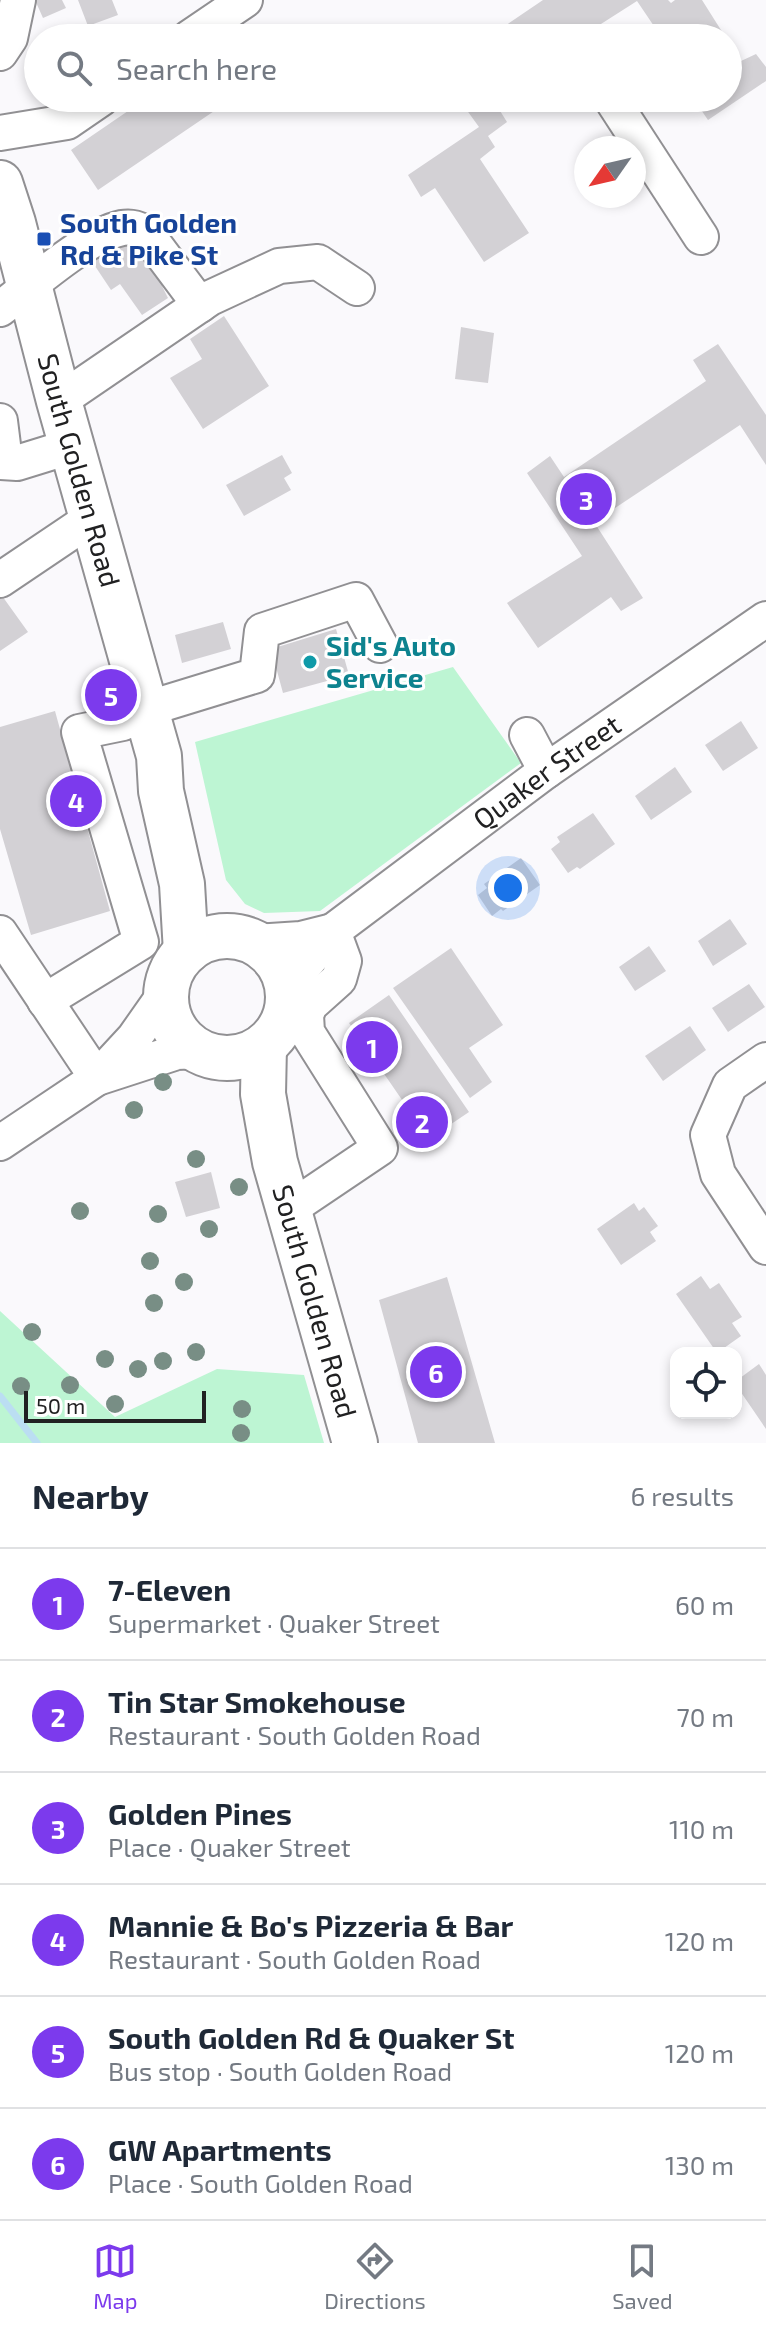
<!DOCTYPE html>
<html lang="en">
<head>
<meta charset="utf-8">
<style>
	body { margin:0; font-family:"Exo 2",sans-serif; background:#f2f2f3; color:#1f2937 }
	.controls { position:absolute; right:24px; bottom:24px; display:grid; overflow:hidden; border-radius:16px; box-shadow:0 4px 12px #0003 }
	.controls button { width:72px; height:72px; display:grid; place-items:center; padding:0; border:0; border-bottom:2px solid #e0e1e3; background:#fff; color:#1f2937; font:40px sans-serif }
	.compass { position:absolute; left:574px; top:136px; width:72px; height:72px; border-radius:50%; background:#fff; box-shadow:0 4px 12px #0003; rotate:236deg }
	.scale { position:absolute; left:24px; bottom:20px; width:182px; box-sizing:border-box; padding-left:8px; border:4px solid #212122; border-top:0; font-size:22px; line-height:28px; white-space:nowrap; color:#212122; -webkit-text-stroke:6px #fff; paint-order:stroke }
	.you { position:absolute; left:508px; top:888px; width:28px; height:28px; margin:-20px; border:6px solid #fff; border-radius:50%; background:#1a73e8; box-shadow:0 0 0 12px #1a73e833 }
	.badge { display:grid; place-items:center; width:52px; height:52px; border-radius:50%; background:#7c3aed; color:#fff; font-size:26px; font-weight:700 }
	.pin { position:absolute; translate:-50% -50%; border:4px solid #fff; box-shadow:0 2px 8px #0006 }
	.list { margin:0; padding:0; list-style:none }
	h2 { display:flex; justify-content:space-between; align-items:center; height:104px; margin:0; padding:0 32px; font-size:34px }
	h2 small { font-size:26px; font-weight:400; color:#747a83 }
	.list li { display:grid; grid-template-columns:52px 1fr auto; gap:24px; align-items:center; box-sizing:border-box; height:112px; padding:0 32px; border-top:2px solid #e0e1e3 }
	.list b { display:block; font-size:30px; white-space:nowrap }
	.list p { margin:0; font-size:26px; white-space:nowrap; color:#747a83 }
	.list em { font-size:26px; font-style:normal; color:#747a83 }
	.icon { flex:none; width:44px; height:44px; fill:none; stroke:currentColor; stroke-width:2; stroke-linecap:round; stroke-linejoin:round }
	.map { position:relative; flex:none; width:766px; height:1443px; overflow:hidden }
	.search { position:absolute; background:#fff; box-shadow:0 4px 12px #0003; left:24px; right:24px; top:24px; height:88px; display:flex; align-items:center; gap:20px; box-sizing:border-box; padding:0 28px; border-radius:44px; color:#747a83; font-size:30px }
	.sheet { height:776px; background:#fff }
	nav { display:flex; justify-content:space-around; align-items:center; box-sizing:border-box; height:112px; border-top:2px solid #e0e1e3; background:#fff; font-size:22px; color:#747a83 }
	nav a { display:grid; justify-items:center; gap:4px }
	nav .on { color:#7c3aed }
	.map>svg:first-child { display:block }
</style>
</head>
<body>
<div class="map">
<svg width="766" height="1443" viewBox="0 0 766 1443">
	<rect width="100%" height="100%" fill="#faf9fc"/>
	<path fill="#bdf5d3" d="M453 667 521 763 320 911 264 913 245 904 226 880 195 742Z
		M0 1311 115 1417 217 1369 304 1375 324 1443H0Z"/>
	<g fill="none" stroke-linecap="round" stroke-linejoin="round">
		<path stroke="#bbdef2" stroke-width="7" d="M0 1396 37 1443"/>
	</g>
	<path fill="#d3d1d5" d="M35 0H62L66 8 43 18Z
		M78 0H112L118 15 88 26Z
		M543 0H668L671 3 675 0H702L726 38H662L637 1 579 38H487Z
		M728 41 741 61 756 54 766 67V81L708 120 693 98H728Z
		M147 98H223L226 103 98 190 71 150Z
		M458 98H492L507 122 488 136 495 147 480 159 529 233 484 262 435 188 421 197 408 175 479 127Z
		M124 235 142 259 151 253 170 280 162 286 168 298 142 315 120 284 111 290 91 260Z
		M224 316 269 386 203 429 170 378 202 359 190 339Z
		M461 327 494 333 488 383 455 379Z
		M718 344 766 415V465L740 425 594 522 643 598 621 611 611 597 538 648 507 603 582 556 527 473 550 456 564 477 706 381 693 360Z
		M282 455 292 473 284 478 291 490 244 516 226 485Z
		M0 593 28 632 0 651Z
		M223 622 231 649 182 663 175 635Z
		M336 629 349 675 283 693 271 649Z
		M55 711 110 911 31 935 0 829V727Z
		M741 721 758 748 723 771 705 745Z
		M675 767 692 792 651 820 635 796Z
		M593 813 615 844 580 869 577 867 568 873 551 849 560 842 557 837Z
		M521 858 540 885 503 911 501 909 492 916 478 895 487 888 484 884Z
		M730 919 747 944 713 966 698 941Z
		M649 946 666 971 635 991 619 967Z
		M451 948 503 1025 469 1048 492 1082 470 1098 393 988Z
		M749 984 765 1007 728 1032 712 1008Z
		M389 995 469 1112 429 1139 349 1023Z
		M690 1026 706 1050 663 1081 645 1056Z
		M211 1172 220 1208 186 1217 175 1182Z
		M634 1203 639 1211 644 1207 658 1226 650 1232 656 1241 621 1265 597 1229Z
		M701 1276 710 1289 719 1283 742 1317 732 1323 741 1336 717 1353 676 1294Z
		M447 1277 495 1443H418L379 1300Z
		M759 1364 766 1375V1429L736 1385V1381Z"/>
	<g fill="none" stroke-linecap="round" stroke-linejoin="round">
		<defs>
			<g id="minor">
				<path d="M189 38 245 0"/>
				<path d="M0 53 10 38 18 0"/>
				<path d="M614 103 701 237"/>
				<path d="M0 133 67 122 102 98"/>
				<path d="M0 309C29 287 87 235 122 228 132 226 138 229 146 233L200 305"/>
				<path d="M59 401 210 298 279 266 318 262 357 288"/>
				<path d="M0 421 3 445 0 447"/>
				<path d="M0 462 17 463 72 446"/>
				<path d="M0 580 92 518"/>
				<path d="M527 735 546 771"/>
				<path d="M0 933 97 1078 0 1143"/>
				<path d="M254 942 301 939 333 931 295 977 288 996"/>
				<path d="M167 991 134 1038 97 1078 177 1052 200 1051"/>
				<path d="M45 1001 141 942 79 732 123 723 146 709 257 675 262 631 356 600 380 645"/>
				<path d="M766 1060 730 1085 708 1135 718 1174 766 1247"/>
				<path id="s1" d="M288 1210 380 1148 307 1032 306 1015 310 1005 339 979 344 961 333 931 546 771 766 619"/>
			</g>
			<g id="major">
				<path id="s2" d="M0 183 13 223 59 401 159 756 161 791 182 884 186 952"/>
				<circle cx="227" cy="997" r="61"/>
				<path id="s3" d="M264 1046 263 1094 275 1162 355 1443"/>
			</g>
		</defs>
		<use href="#minor" stroke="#919093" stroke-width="38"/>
		<use href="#major" stroke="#919093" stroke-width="48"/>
		<use href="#minor" stroke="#fff" stroke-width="34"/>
		<use href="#major" stroke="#fff" stroke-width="44"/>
	</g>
	<g fill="#788e85">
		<circle cx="163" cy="1082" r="9"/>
		<circle cx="134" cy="1110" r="9"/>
		<circle cx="196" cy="1159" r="9"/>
		<circle cx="239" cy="1187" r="9"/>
		<circle cx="80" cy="1211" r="9"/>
		<circle cx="158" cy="1214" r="9"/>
		<circle cx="209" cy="1229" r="9"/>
		<circle cx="150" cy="1261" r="9"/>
		<circle cx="184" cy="1282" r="9"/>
		<circle cx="154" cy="1303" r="9"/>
		<circle cx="32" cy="1332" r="9"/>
		<circle cx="196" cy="1352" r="9"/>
		<circle cx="105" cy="1359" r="9"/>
		<circle cx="163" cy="1361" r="9"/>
		<circle cx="138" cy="1369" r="9"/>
		<circle cx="70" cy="1385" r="9"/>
		<circle cx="21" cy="1386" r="9"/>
		<circle cx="115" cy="1404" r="9"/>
		<circle cx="242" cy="1409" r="9"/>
		<circle cx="241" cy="1433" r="9"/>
	</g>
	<rect fill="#1a4fb4" stroke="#fff" stroke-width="3" x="36" y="231" width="16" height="16" rx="4"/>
	<circle fill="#0f9aa8" stroke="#fff" stroke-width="3" cx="310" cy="662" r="8"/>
	<g text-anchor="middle" stroke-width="6" stroke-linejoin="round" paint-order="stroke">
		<g font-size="28" font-weight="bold" fill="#164399" stroke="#fff" text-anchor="start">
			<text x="60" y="233">South Golden<tspan x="60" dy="32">Rd &amp; Pike St</tspan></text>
		</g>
		<g font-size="28" fill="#212122" stroke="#fff">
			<text dy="10" stroke="none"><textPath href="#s2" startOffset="298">South Golden Road</textPath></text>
			<text dy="10" stroke="none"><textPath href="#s1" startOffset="632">Quaker Street</textPath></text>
			<text dy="10" stroke="none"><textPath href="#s3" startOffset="262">South Golden Road</textPath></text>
		</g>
		<g font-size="28" font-weight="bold" fill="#0d838f" stroke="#fff" text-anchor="start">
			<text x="326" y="656">Sid's Auto<tspan x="326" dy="32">Service</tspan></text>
		</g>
	</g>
</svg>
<div class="controls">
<button><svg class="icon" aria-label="locate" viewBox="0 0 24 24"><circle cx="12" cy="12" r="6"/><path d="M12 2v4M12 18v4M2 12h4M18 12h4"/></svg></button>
</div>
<svg class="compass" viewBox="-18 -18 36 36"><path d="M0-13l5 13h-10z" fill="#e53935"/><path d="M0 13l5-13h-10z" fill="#747a83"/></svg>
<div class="scale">50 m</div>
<div class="you"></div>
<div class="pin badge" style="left:372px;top:1047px">1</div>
<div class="pin badge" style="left:422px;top:1122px">2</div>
<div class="pin badge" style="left:586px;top:499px">3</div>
<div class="pin badge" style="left:76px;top:801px">4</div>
<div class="pin badge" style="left:111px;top:695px">5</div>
<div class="pin badge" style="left:436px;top:1372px">6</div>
<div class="search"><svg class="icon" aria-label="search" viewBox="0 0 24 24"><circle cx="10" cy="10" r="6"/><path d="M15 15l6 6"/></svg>Search here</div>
</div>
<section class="sheet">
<h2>Nearby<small>6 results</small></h2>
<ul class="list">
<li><span class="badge">1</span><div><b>7-Eleven</b><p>Supermarket · Quaker Street</p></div><em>60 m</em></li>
<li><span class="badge">2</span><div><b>Tin Star Smokehouse</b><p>Restaurant · South Golden Road</p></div><em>70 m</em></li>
<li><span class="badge">3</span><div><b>Golden Pines</b><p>Place · Quaker Street</p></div><em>110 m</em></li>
<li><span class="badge">4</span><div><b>Mannie &amp; Bo's Pizzeria &amp; Bar</b><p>Restaurant · South Golden Road</p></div><em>120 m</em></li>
<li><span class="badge">5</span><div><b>South Golden Rd &amp; Quaker St</b><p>Bus stop · South Golden Road</p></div><em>120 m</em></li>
<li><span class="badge">6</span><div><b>GW Apartments</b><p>Place · South Golden Road</p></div><em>130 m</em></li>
</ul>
</section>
<nav>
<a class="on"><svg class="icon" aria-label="map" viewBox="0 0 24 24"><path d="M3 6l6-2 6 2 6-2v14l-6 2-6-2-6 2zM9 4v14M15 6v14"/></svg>Map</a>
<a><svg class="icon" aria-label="directions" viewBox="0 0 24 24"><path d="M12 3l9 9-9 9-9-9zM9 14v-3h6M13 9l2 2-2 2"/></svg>Directions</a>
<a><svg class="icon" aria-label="saved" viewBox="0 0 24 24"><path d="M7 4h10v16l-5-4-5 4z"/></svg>Saved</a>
</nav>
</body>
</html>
